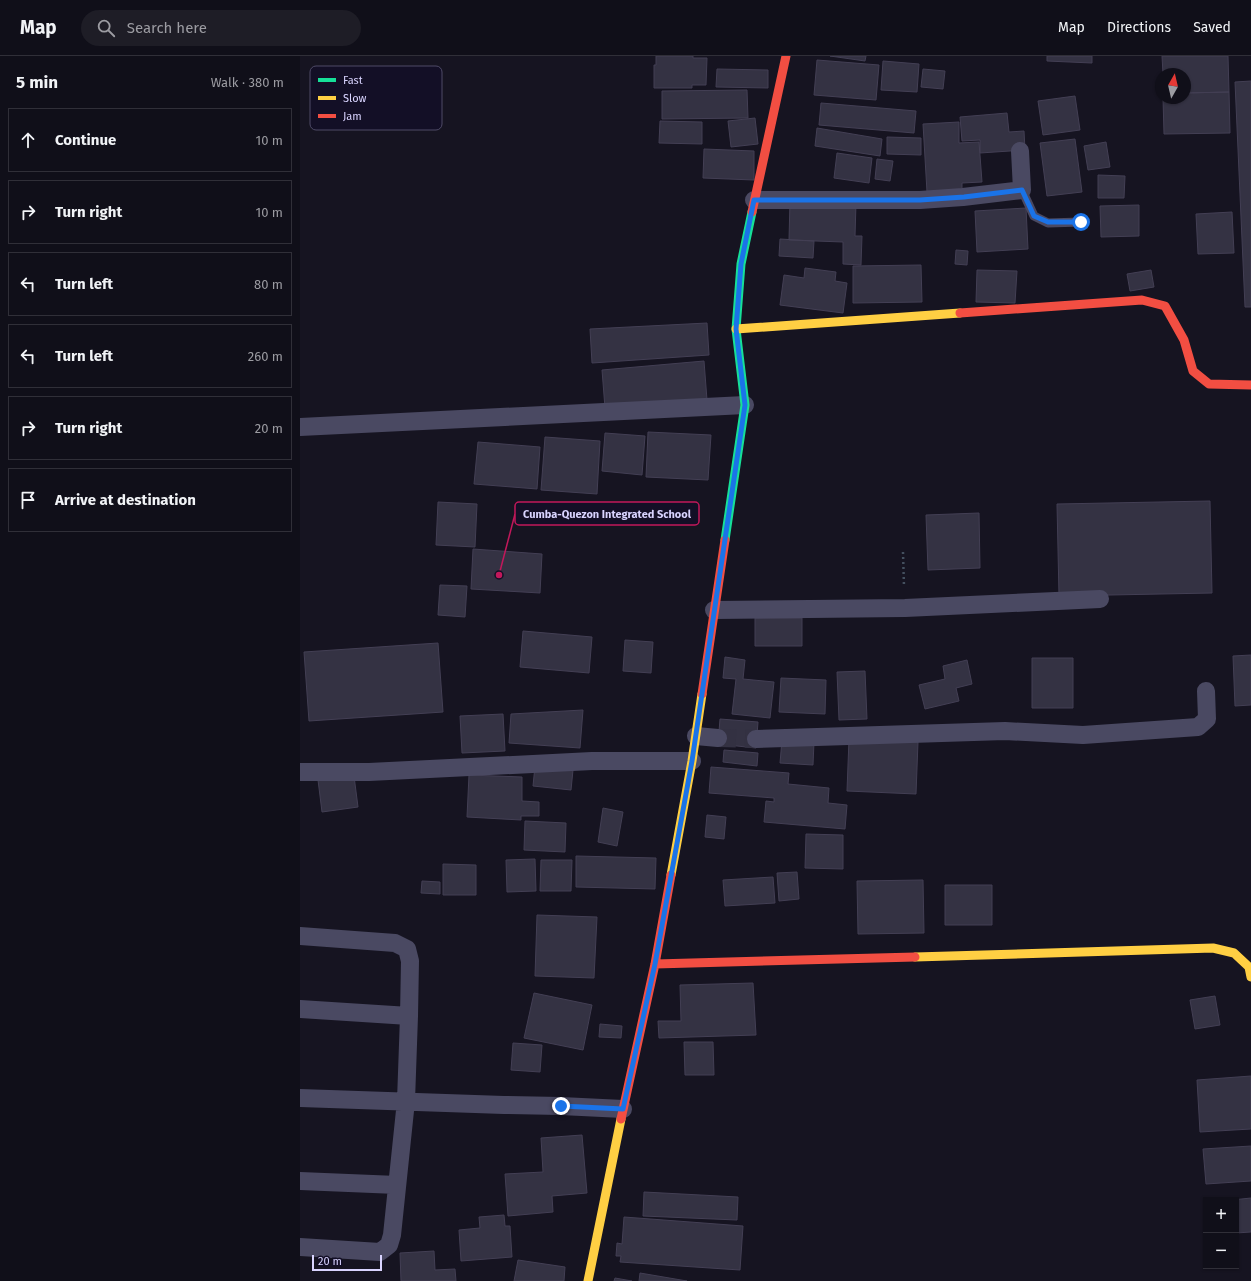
<!DOCTYPE html>
<html lang="en">
<head>
<meta charset="utf-8">
<style>
	body { margin:0; font-family:"Fira Sans",sans-serif; background:#1e1d26; color:#f1f3f6 }
	.controls { position:absolute; right:12px; bottom:12px; display:grid; overflow:hidden; border-radius:0px; box-shadow:0 1px 3px #0004 }
	.controls button { width:36px; height:36px; display:grid; place-items:center; padding:0; border:0; border-bottom:1px solid #302f38; background:#100f19; color:#f1f3f6; font:20px sans-serif }
	.compass { position:absolute; left:855px; top:12px; width:36px; height:36px; border-radius:50%; background:#100f19; box-shadow:0 1px 3px #0004; rotate:8deg }
	.scale { position:absolute; left:12px; bottom:10px; width:70px; box-sizing:border-box; padding-left:4px; border:2px solid #d9d4ff; border-top:0; font-size:11px; line-height:14px; white-space:nowrap; color:#d9d4ff; -webkit-text-stroke:3px #130f26; paint-order:stroke }
	.stop { position:absolute; width:12px; height:12px; margin:-9px; border:3px solid #1a73e8; border-radius:50%; background:#fff }
	.stop.end { background:#1a73e8; border-color:#fff; box-shadow:0 1px 4px #0008 }
	.list { margin:0; padding:0; list-style:none }
	h2 { display:flex; justify-content:space-between; align-items:center; height:52px; margin:0; padding:0 16px; font-size:17px }
	h2 small { font-size:13px; font-weight:400; color:#9c9ca2 }
	.list li { display:grid; grid-template-columns:26px 1fr auto; gap:12px; align-items:center; box-sizing:border-box; height:64px; margin:0 8px 8px; padding:0 8px; border:1px solid #302f38; border-radius:0px }
	.list b { display:block; font-size:15px; white-space:nowrap }
	.list em { font-size:13px; font-style:normal; color:#9c9ca2 }
	.icon { flex:none; width:22px; height:22px; fill:none; stroke:currentColor; stroke-width:2; stroke-linecap:round; stroke-linejoin:round }
	.map { position:relative; flex:none; width:951px; height:1225px; overflow:hidden }
	header { display:flex; align-items:center; gap:24px; box-sizing:border-box; height:56px; padding:0 20px; background:#100f19; border-bottom:1px solid #302f38 }
	header strong { font-size:19px }
	nav { display:flex; gap:22px; margin-inline-start:auto; font-size:14px }
	.search { width:280px; height:36px; background:#1e1d26; display:flex; align-items:center; gap:10px; box-sizing:border-box; padding:0 14px; border-radius:22px; color:#9c9ca2; font-size:15px }
	main { display:flex }
	aside { flex:1; background:#100f19 }
	.map>svg:first-child { display:block }
</style>
</head>
<body>
<header>
<strong>Map</strong>
<div class="search"><svg class="icon" aria-label="search" viewBox="0 0 24 24"><circle cx="10" cy="10" r="6"/><path d="M15 15l6 6"/></svg>Search here</div>
<nav><a>Map</a><a>Directions</a><a>Saved</a></nav>
</header>
<main>
<aside>
<h2>5 min<small>Walk · 380 m</small></h2>
<ul class="list">
<li><svg class="icon" aria-label="ahead" viewBox="0 0 24 24"><path d="M12 20V5M6 11l6-6 6 6"/></svg><div><b>Continue</b></div><em>10 m</em></li>
<li><svg class="icon" aria-label="right" viewBox="0 0 24 24"><path d="M7 20v-9h11M14 6l5 5-5 5"/></svg><div><b>Turn right</b></div><em>10 m</em></li>
<li><svg class="icon" aria-label="left" viewBox="0 0 24 24"><path d="M17 20v-9H6M10 6l-5 5 5 5"/></svg><div><b>Turn left</b></div><em>80 m</em></li>
<li><svg class="icon" aria-label="left" viewBox="0 0 24 24"><path d="M17 20v-9H6M10 6l-5 5 5 5"/></svg><div><b>Turn left</b></div><em>260 m</em></li>
<li><svg class="icon" aria-label="right" viewBox="0 0 24 24"><path d="M7 20v-9h11M14 6l5 5-5 5"/></svg><div><b>Turn right</b></div><em>20 m</em></li>
<li><svg class="icon" aria-label="arrive" viewBox="0 0 24 24"><path d="M6 21V4h12l-3 4 3 4H6"/></svg><div><b>Arrive at destination</b></div></li>
</ul>
</aside>
<div class="map">
<svg width="951" height="1225" viewBox="0 0 951 1225">
	<rect width="100%" height="100%" fill="#161421"/>
	<path fill="#343243" stroke="#433f54" d="M356 0H393V2H407L406 29H392V32H354V9H356Z
		M530 0H566L565 5Z
		M747 0H792V7L747 5Z
		M862 0H928L929 36 885 37V18H863Z
		M517 4 579 9 576 44 514 39Z
		M583 5 619 8 617 36 581 34Z
		M417 13 468 14V32L416 31Z
		M623 13 645 15 643 33 621 31Z
		M951 25V251H945L935 26Z
		M447 34 448 62 362 63V35Z
		M929 36 930 77 864 78 863 42H885V37Z
		M775 40 780 74 743 79 738 45Z
		M521 47 616 55 614 77 519 69Z
		M707 57 709 76 724 75 725 94 680 97V84L662 85 660 61Z
		M455 62 458 88 431 91 428 65Z
		M360 65 402 66V88L359 87Z
		M659 66V87L679 86 682 126 662 127V134L627 136 623 68Z
		M517 72 582 83 580 100 515 90Z
		M587 81 621 82V99L587 98Z
		M775 83 782 136 747 140 740 87Z
		M806 86 810 111 788 114 784 90Z
		M404 93 454 95V124L403 122Z
		M537 97 572 102 569 127 534 122Z
		M577 103 593 105 590 125 575 123Z
		M798 119 825 120 824 142H798Z
		M490 145 556 147 555 180H562L561 209 543 208V186L489 184Z
		M839 149V180L801 181 800 150Z
		M726 152 728 193 677 196 675 155Z
		M932 156 934 197 898 198 896 158Z
		M480 183 514 185 513 202 479 200Z
		M656 194 668 195 667 209 655 208Z
		M621 209 622 246 553 247V210Z
		M505 212 536 216 535 225 547 227 543 257 480 249 484 219 504 222Z
		M677 214 717 215 715 247 676 246Z
		M851 214 854 231 830 235 827 218Z
		M407 267 409 299 292 307 290 273Z
		M404 305 407 344 305 352 302 314Z
		M348 376 411 379 408 424 346 421Z
		M305 377 345 380 342 419 302 415Z
		M245 381 300 385 297 438 241 434Z
		M178 386 240 391 237 433 174 428Z
		M910 445 912 537 759 540 757 448Z
		M138 446 177 448 175 491 136 489Z
		M679 457 680 512 628 514 626 459Z
		M173 493 242 498 240 537 171 533Z
		M140 529 167 530 165 561 138 559Z
		M455 562H502V590H455Z
		M223 575 292 581 289 617 220 611Z
		M325 584 353 586 351 617 323 615Z
		M138 587 143 656 9 665 4 596Z
		M951 599V649L935 650 933 600Z
		M425 601 445 604 443 623 474 626 470 662 432 658 436 623 423 622Z
		M732 602H773V652H732Z
		M667 604 672 628 656 632 659 645 625 653 619 629 645 623 643 610Z
		M565 615 567 663 539 664 537 616Z
		M481 622 526 624 525 658 479 656Z
		M283 654 280 692 209 687 211 658Z
		M203 658 205 695 162 697 160 660Z
		M420 663 458 666 456 692 418 688Z
		M549 683 618 686 616 738 547 735Z
		M482 684 514 686 513 709 480 707Z
		M424 694 458 697 457 710 423 706Z
		M235 710 273 714 271 734 233 730Z
		M411 711 489 717 488 728 529 732 528 747 547 749 545 773 464 766 466 745 474 746V742L409 737Z
		M169 719 222 721V745L239 746V760H221V764L167 761Z
		M54 720 58 751 22 756 18 724Z
		M303 752 323 756 317 790 298 786Z
		M407 759 426 761 424 783 405 781Z
		M225 765 266 767 265 796 224 794Z
		M506 778 543 779V813L505 812Z
		M276 800 356 802 355 833 276 831Z
		M235 803 236 835 207 836 206 804Z
		M241 804H272L271 835H240Z
		M143 808 176 809V839H143Z
		M497 816 499 843 479 845 477 817Z
		M473 821 475 847 425 850 423 824Z
		M623 824 624 877 558 878 557 825Z
		M122 825 140 826V838L121 837Z
		M645 829H692V869H645Z
		M237 859 297 861 294 922 235 920Z
		M453 927 456 979 359 982 358 965H381L380 929Z
		M234 937 292 949 283 994 224 982Z
		M915 940 920 969 895 973 890 944Z
		M300 968 322 970 321 982 299 981Z
		M384 986H413L414 1019H385Z
		M213 987 242 989 240 1016 211 1014Z
		M951 1020V1073L900 1076 897 1024Z
		M282 1079 287 1137 252 1140 253 1156 208 1160 205 1118 243 1116 241 1082Z
		M951 1090V1125L906 1128 903 1093Z
		M344 1136 438 1141 437 1164 343 1160Z
		M951 1142V1176L936 1177V1144H932Z
		M204 1159 205 1170H210L212 1201 161 1205 159 1174 180 1172 179 1161Z
		M324 1161 443 1170 440 1214 320 1206 321 1200H316L317 1187 322 1188Z
		M134 1195 135 1214 155 1213 156 1225H101L100 1197Z
		M218 1204 265 1211 264 1225H214Z
		M340 1217 387 1225H339Z
		M315 1222 332 1225H314Z"/>
	<g fill="none" stroke-linecap="round" stroke-linejoin="round">
		<path stroke="#333142" stroke-width="18" stroke-dasharray="18 9" stroke-linecap="butt" d="M418 682 456 683"/>
		<path stroke="#44505f" stroke-width="2.5" stroke-dasharray="2 3" stroke-linecap="butt" d="M603 496 604 531"/>
		<path stroke="#4a4962" stroke-width="9" d="M722 134 734 160 748 167 781 166"/>
		<path stroke="#4a4962" stroke-width="18" d="M454 144H620L663 141 722 134 720 95
			M0 371 445 349
			M414 554 605 552 800 543
			M396 680 418 682
			M456 683 705 675 783 679 898 671 907 663 906 635
			M0 716H69L292 705H392
			M0 880 95 887 107 893 110 905 109 960
			M0 953 109 960 106 1045 92 1179 89 1189 80 1196 0 1191
			M0 1042 204 1049 261 1050 323 1053
			M0 1125 97 1129"/>
		<path stroke="#16e098" stroke-width="9" d="M425 484 445 349 436 273 441 208 452 156"/>
		<path stroke="#ffcf43" stroke-width="9" d="M436 273 660 257
			M371 819 392 705 402 638
			M615 901 913 892 934 897 949 911 951 921
			M288 1225 321 1063"/>
		<path stroke="#f24e42" stroke-width="9" d="M452 156 486 0
			M660 257 842 244 865 250 884 284 893 315 909 328 951 329
			M402 638 425 484
			M355 908 615 901
			M321 1063 355 908 371 819"/>
	</g>
	<g fill="none" stroke-linecap="round" stroke-linejoin="round">
		<path stroke="#1a73e8" stroke-width="5" d="M261 1050 323 1053 355 908 392 705 445 349 436 273 441 208 454 144H620L664 141 722 134 734 160 748 166H781"/>
	</g>
	<rect x="10" y="10" width="132" height="64" rx="6" fill="#130f26" stroke="#4e4a67" stroke-width="1"/>
	<rect x="18" y="22" width="18" height="4" fill="#16e098"/>
	<rect x="18" y="40" width="18" height="4" fill="#ffcf43"/>
	<rect x="18" y="58" width="18" height="4" fill="#f24e42"/>
	<g font-size="11" fill="#d9d4ff">
		<text x="43" y="28">Fast</text>
		<text x="43" y="46">Slow</text>
		<text x="43" y="64">Jam</text>
	</g>
	<path fill="none" stroke="#c2185b" stroke-width="1.5" d="M199 519L215 458"/>
	<circle fill="#c2185b" stroke="#130f26" stroke-width="1.5" cx="199" cy="519" r="4"/>
	<rect fill="#130f26" stroke="#c2185b" stroke-width="1.5" x="215" y="446" width="184" height="23" rx="4"/>
	<g font-size="11" text-anchor="middle" font-weight="bold" fill="#d9d4ff">
		<text x="307" y="462">Cumba-Quezon Integrated School</text>
	</g>
</svg>
<div class="controls">
<button>+</button>
<button>−</button>
</div>
<svg class="compass" viewBox="-18 -18 36 36"><path d="M0-13l5 13h-10z" fill="#e53935"/><path d="M0 13l5-13h-10z" fill="#9c9ca2"/></svg>
<div class="scale">20 m</div>
<div class="stop" style="left:781px;top:166px"></div>
<div class="stop end" style="left:261px;top:1050px"></div>
</div>
</main>
</body>
</html>
